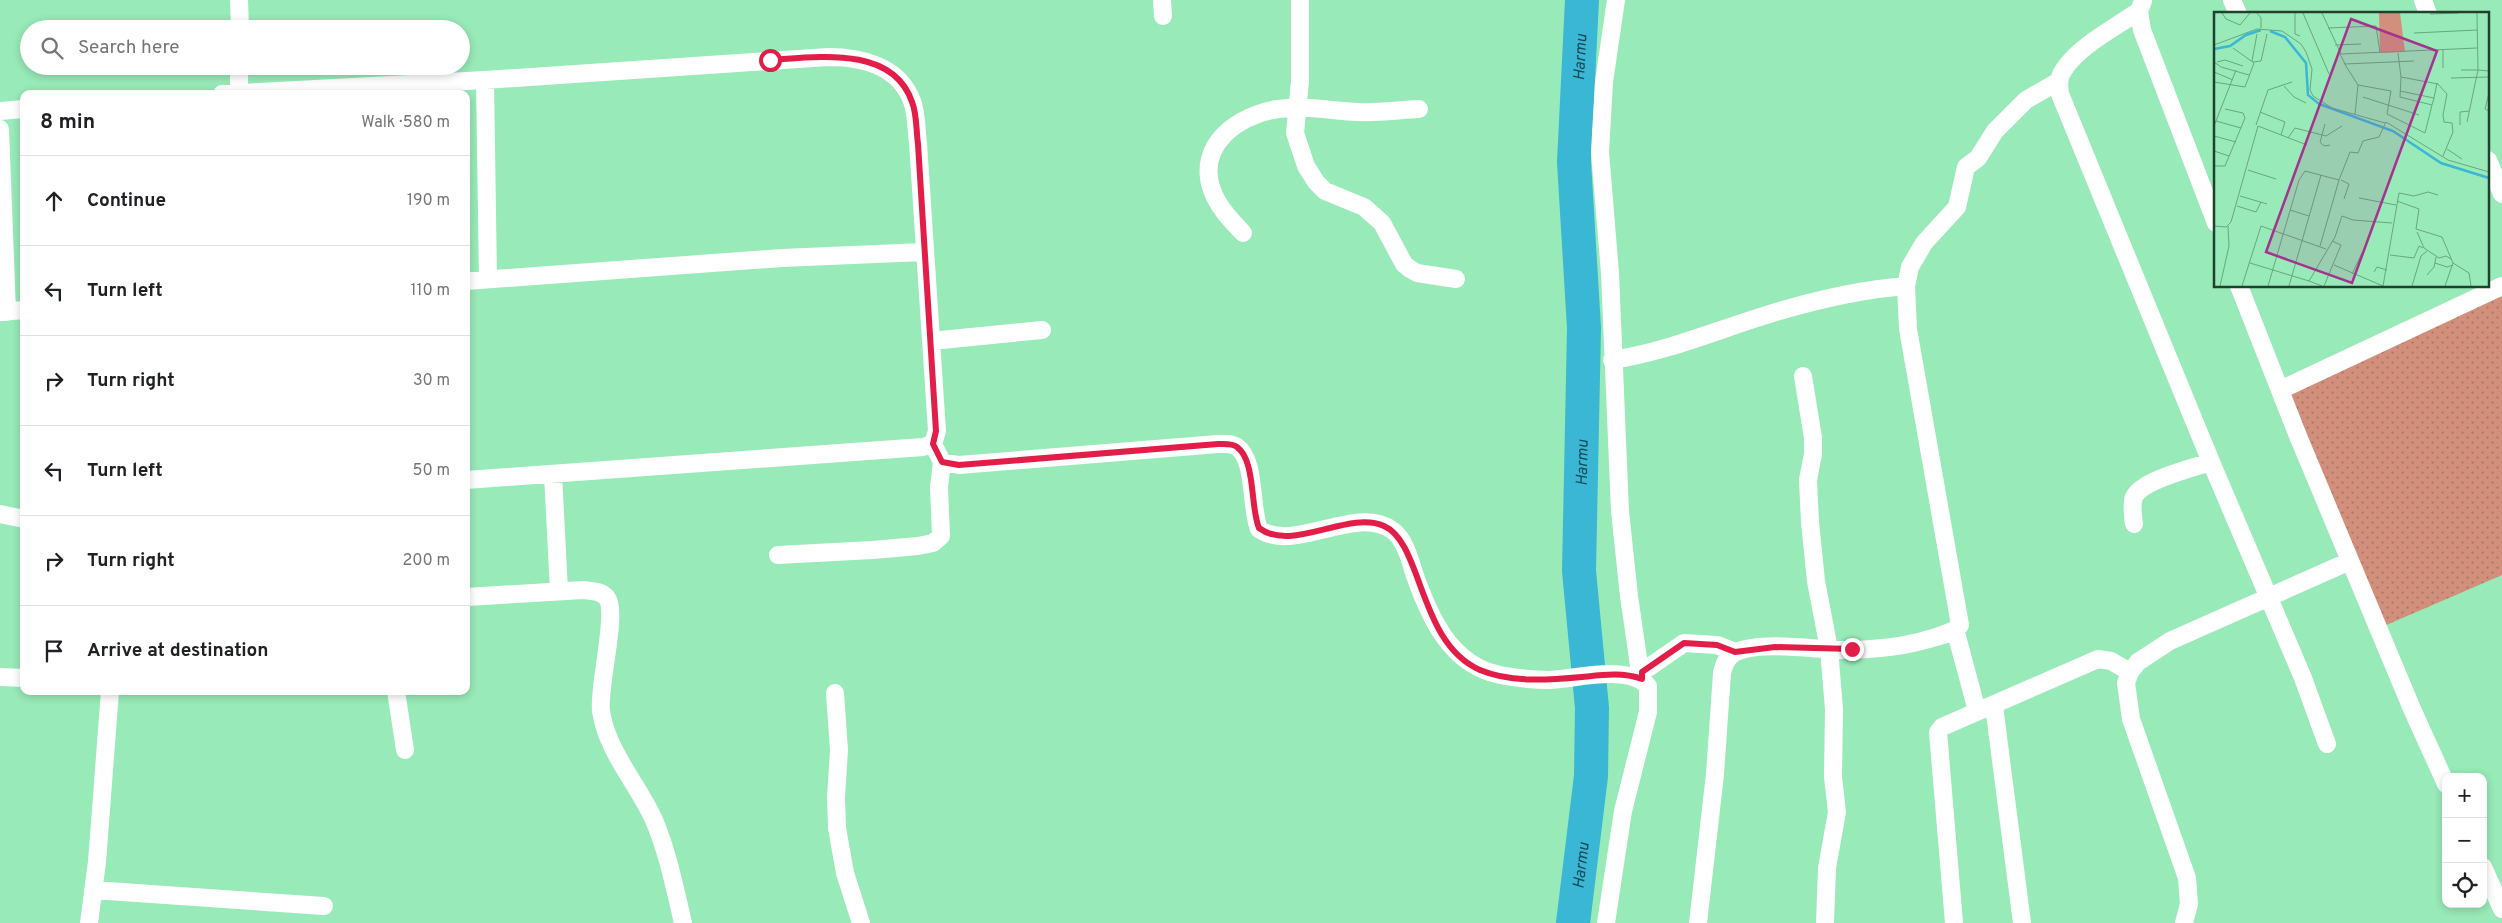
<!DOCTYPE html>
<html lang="en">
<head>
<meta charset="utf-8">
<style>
	body { margin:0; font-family:Overpass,sans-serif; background:#f6f6f6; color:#202124 }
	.controls { position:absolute; right:15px; bottom:15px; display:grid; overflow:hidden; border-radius:10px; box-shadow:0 2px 8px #0003 }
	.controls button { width:45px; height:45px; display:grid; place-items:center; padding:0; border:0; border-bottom:1px solid #e0e0e0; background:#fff; color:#202124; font:25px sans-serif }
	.stop { position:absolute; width:15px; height:15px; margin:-11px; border:4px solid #e11d48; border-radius:50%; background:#fff }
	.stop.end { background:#e11d48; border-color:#fff; box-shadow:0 1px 5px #0008 }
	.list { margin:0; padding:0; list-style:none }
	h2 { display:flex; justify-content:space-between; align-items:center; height:65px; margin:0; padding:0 20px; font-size:21px }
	h2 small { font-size:16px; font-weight:400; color:#757577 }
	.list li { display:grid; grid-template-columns:32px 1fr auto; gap:15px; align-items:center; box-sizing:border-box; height:90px; padding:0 20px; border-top:1px solid #e0e0e0 }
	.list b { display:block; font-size:19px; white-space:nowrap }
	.list em { font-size:16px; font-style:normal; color:#757577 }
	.icon { flex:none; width:28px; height:28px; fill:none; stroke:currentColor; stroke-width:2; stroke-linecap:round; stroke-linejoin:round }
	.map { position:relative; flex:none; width:2502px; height:923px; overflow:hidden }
	.search { position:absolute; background:#fff; box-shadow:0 2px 8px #0003; left:20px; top:20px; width:450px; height:55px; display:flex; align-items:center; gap:12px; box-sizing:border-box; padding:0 18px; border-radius:28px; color:#757577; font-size:19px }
	.panel { position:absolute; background:#fff; box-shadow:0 2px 8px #0003; left:20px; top:90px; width:450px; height:605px; border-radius:10px }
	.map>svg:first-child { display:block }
</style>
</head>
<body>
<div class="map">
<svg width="2502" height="923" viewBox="0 0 2502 923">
	<defs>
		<pattern id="grass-dots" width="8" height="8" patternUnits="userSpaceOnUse" patternTransform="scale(1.25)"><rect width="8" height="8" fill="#d28f7c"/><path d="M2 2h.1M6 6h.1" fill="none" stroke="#aa7666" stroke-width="1.8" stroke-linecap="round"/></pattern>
	</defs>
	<rect width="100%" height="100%" fill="#98eab8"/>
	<path fill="url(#grass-dots)" d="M2502 296V575L2384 626 2287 386Z"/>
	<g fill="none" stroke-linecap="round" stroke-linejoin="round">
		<path stroke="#3ab7d4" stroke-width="34" id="s1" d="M1573 923 1591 776 1592 708 1579 571 1584 328 1574 162 1582 0"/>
		<path stroke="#fff" stroke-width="18" d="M239 0 240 29
			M1162 0 1163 16
			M1300 0V81L1295 133 1306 166 1316 182 1325 191 1364 207 1382 223 1404 264 1410 269 1417 273 1456 279
			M1616 0 1604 82 1600 152 1610 273 1620 511 1629 596 1641 679
			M2232 0 2238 14
			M2423 0 2428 14
			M2143 1 2139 11 2142 30 2216 223
			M2139 11C2116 27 2077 47 2063 71 2058 78 2059 86 2060 94L2211 462 2303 678 2327 744
			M485 80 488 279
			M222 94 485 80 828 57C862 57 899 66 912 101 917 114 916 130 918 143L937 431 933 444 923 447 466 480
			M239 94V66
			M0 111 24 109
			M0 129 7 312
			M2488 160 2502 194
			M1243 233C1231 220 1218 207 1212 190 1196 145 1238 115 1278 109 1304 105 1332 111 1358 112 1378 113 1398 110 1419 109
			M466 281 782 258 923 252
			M2239 286 2298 436 2412 709 2446 784
			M0 312 24 310
			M931 341 1042 330
			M1612 360C1664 352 1710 333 1760 317 1807 302 1856 290 1906 286
			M1803 376 1813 438V454L1808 480 1810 522 1816 581 1829 649 1834 709 1833 777 1837 812 1827 868 1825 923
			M2280 390 2502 286
			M933 444 942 462 959 465 1218 444C1224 444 1232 443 1237 447 1256 460 1250 507 1259 529 1294 554 1355 504 1392 530 1404 538 1410 559 1414 573 1429 616 1450 665 1500 675 1516 678 1533 680 1549 680 1576 679 1628 664 1648 686V712L1623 811 1606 923
			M553 474 559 591
			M0 514 24 519
			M2134 524C2133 516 2131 505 2134 497 2142 480 2193 468 2211 462
			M778 555 872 550 918 546 933 543 941 536 939 487 942 462
			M466 597 583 590C592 591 602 591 607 598 618 613 598 686 601 711 607 752 638 784 654 820 668 853 675 889 683 923
			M1955 629 1977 711
			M1642 672 1684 643 1717 645 1735 652
			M0 677 24 678
			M396 691 405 750
			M835 693 839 750 836 797 837 828 845 873 861 923
			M1994 706 2022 923
			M2483 867 2502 909
			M93 890 324 906
			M89 923 97 862 110 691
			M1698 923 1715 774 1722 673C1724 664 1727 656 1736 652 1762 641 1811 649 1839 650 1869 650 1900 648 1929 639 1940 636 1953 633 1960 625L1908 329 1906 286 1910 267 1924 243 1957 207 1966 167 1978 158 1995 131 2026 100 2059 81
			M1954 923 1938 732 1942 727 2098 659 2111 661 2130 672
			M2184 923 2189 904 2187 878 2131 719 2126 683 2130 672 2138 662 2170 641 2350 561"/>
	</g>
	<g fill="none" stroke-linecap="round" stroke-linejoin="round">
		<path stroke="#e11d48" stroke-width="6" d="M770 60C816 57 893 45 912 102 917 114 916 130 918 144L936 431 933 444 942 462 959 465 1218 444C1224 444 1232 443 1237 447 1256 461 1250 507 1259 528 1292 553 1348 510 1384 526 1423 543 1418 643 1480 670 1511 683 1549 680 1582 677 1602 675 1622 672 1642 679V672L1684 643 1717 645 1735 652 1775 647 1852 649"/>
	</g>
	<g text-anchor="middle" stroke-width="4" stroke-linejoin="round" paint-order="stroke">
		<g font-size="16" font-style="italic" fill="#154a56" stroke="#98eab8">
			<text dy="6" stroke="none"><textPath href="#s1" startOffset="868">Harmu</textPath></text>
			<text dy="6" stroke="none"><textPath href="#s1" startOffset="462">Harmu</textPath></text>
			<text dy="6" stroke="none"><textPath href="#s1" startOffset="58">Harmu</textPath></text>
		</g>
	</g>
	<g transform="translate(2214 12)">
		<rect width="275" height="275" fill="#98eab8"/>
		<path d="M165 1H186L191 40 166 41Z" fill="#d28f7c"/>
		<path fill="none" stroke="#3ab7d4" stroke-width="2.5" d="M56 19 71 25 92 51 94 83 105 92 179 119 227 151 275 166M0 37 16 34 32 23 47 18"/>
		<path fill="none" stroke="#68a681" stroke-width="1" d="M8 1 12 7 26 13 36 1M43 1 47 6V16M81 1V22L86 24M89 1 115 62M108 1 127 42 263 36M263 1 264 58 275 59M216 2 245 1M114 16 162 14 166 41M200 21 263 18M0 33 43 17 68 19 87 32 92 40 98 57 96 78 99 84 118 96 171 111M121 33 147 32M229 38V56M184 41 187 65 224 72 233 82 229 103 230 110 238 111 239 120 229 144M126 42 131 52 200 49M38 49 43 22M0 50 7 55 35 63M3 50 11 48 29 54M39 50 47 49 53 22M130 51 144 73 177 79 173 102 211 121 218 93M247 58H264L253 110M0 60 19 68M187 65 186 85 218 93 220 86M237 66 275 65M0 70 31 75 40 51 19 36M70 74 80 85 92 91M186 79 220 86 223 71M275 81 271 97 275 99M149 85 205 103M46 100 71 110 67 123M141 102 144 73M2 109 27 116M111 112 106 130 110 134 116 133M42 113 54 78 78 70M246 113V100L255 99M0 114 22 58M0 124 22 130M74 126 81 116 112 124 128 114M233 137 248 147M0 139 15 144M0 154H11L31 106 29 101 11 97M34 158 62 167M125 168 136 140 144 141 149 129 165 125 172 110 234 148 275 160M127 168 135 172 130 187M26 184 53 192M145 186 182 193M183 189 205 197 202 217 228 225 239 251 255 261 257 274M23 194 42 200 47 190M76 198 95 204M0 214 12 215 17 210 44 114 93 133M203 220 210 236 225 246 232 244 237 247M176 243 200 246 205 234 209 236M63 244 82 250M36 251 95 269M221 251 233 255 239 253M120 253 169 274M160 260 163 255 173 258M138 262 148 241M213 263 220 255 222 245M6 274 15 234 14 214M28 274 47 214 112 237M54 274 85 168 91 159 125 168 106 234M75 274 107 163M108 274 95 269 121 225 128 204 139 208 178 211M110 274 127 233 118 229M169 274 185 181 200 184 214 180 224 183M198 274 207 244 213 239M231 274 239 251"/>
		<path fill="#a4328e" fill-opacity="0.15" stroke="#a4328e" stroke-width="2.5" d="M137 7 223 39 138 271 52 240Z"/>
		<rect width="275" height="275" fill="none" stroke="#20412e" stroke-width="2.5"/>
	</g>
</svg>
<div class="controls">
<button>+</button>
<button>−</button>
<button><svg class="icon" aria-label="locate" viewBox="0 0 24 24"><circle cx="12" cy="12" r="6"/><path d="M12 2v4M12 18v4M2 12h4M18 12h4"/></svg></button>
</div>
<div class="stop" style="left:770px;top:60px"></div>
<div class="stop end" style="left:1852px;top:649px"></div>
<div class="search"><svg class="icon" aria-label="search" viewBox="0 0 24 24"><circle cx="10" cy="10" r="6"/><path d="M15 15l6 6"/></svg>Search here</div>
<section class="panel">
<h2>8 min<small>Walk · 580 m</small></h2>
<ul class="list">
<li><svg class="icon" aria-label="ahead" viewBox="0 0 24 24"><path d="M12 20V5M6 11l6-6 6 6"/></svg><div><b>Continue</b></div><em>190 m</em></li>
<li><svg class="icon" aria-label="left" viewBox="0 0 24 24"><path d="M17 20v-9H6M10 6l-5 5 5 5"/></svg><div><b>Turn left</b></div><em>110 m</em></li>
<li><svg class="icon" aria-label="right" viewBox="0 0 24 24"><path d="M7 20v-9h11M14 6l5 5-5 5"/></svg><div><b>Turn right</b></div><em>30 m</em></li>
<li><svg class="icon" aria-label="left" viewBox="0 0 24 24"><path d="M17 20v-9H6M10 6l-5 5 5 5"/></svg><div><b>Turn left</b></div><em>50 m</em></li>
<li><svg class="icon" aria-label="right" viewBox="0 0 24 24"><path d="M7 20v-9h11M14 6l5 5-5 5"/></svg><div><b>Turn right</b></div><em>200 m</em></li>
<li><svg class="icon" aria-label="arrive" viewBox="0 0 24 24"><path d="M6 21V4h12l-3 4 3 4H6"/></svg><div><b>Arrive at destination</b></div></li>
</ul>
</section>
</div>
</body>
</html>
